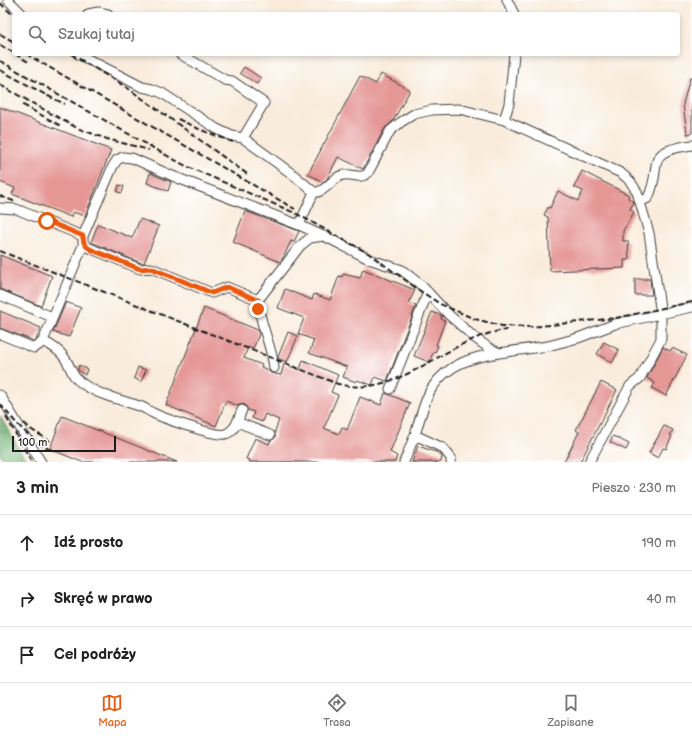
<!DOCTYPE html>
<html lang="pl">
<head>
<meta charset="utf-8">
<style>
	body { margin:0; font-family:"Balsamiq Sans",sans-serif; background:#f2f2f2; color:#222 }
	.scale { position:absolute; left:12px; bottom:10px; width:104px; box-sizing:border-box; padding-left:4px; border:2px solid #1c1c1c; border-top:0; font-size:11px; line-height:14px; white-space:nowrap; color:#1c1c1c; -webkit-text-stroke:3px #fff; paint-order:stroke }
	.stop { position:absolute; width:12px; height:12px; margin:-9px; border:3px solid #ea580c; border-radius:50%; background:#fff }
	.stop.end { background:#ea580c; border-color:#fff; box-shadow:0 1px 4px #0008 }
	.list { margin:0; padding:0; list-style:none }
	h2 { display:flex; justify-content:space-between; align-items:center; height:52px; margin:0; padding:0 16px; font-size:17px }
	h2 small { font-size:13px; font-weight:400; color:#767676 }
	.list li { display:grid; grid-template-columns:26px 1fr auto; gap:12px; align-items:center; box-sizing:border-box; height:56px; padding:0 16px; border-top:1px solid #e0e0e0 }
	.list b { display:block; font-size:15px; white-space:nowrap }
	.list em { font-size:13px; font-style:normal; color:#767676 }
	.icon { flex:none; width:22px; height:22px; fill:none; stroke:currentColor; stroke-width:2; stroke-linecap:round; stroke-linejoin:round }
	.map { position:relative; flex:none; width:692px; height:462px; overflow:hidden }
	.search { position:absolute; background:#fff; box-shadow:0 2px 6px #0003; left:12px; right:12px; top:12px; height:44px; display:flex; align-items:center; gap:10px; box-sizing:border-box; padding:0 14px; border-radius:4px; color:#767676; font-size:15px }
	.sheet { height:220px; background:#fff }
	nav { display:flex; justify-content:space-around; align-items:center; box-sizing:border-box; height:56px; border-top:1px solid #e0e0e0; background:#fff; font-size:11px; color:#767676 }
	nav a { display:grid; justify-items:center; gap:2px }
	nav .on { color:#ea580c }
	.map>svg:first-child { display:block }
</style>
</head>
<body>
<div class="map">
<svg width="692" height="462" viewBox="0 0 692 462">
	<rect width="100%" height="100%" fill="#fff"/>
	<filter id="ink" filterUnits="userSpaceOnUse"><feTurbulence type="fractalNoise" baseFrequency=".025" numOctaves="2"/><feDisplacementMap in="SourceGraphic" scale="8" xChannelSelector="R" yChannelSelector="G"/><feConvolveMatrix kernelMatrix="1 2 1 2 8 2 1 2 1" color-interpolation-filters="sRGB"/></filter>
	<filter id="wash" filterUnits="userSpaceOnUse"><feTurbulence type="fractalNoise" baseFrequency=".012" numOctaves="4" result="noise"/><feDisplacementMap in="SourceGraphic" scale="16" xChannelSelector="R" yChannelSelector="G"/><feGaussianBlur stdDeviation="0.9" result="paint"/><feColorMatrix in="noise" values="0 0 0 0 0 0 0 0 0 0 0 0 0 0 0 0 0 1.4 0 .05"/><feComposite in="paint" operator="in"/></filter>
	<g filter="url(#wash)">
		<rect width="100%" height="100%" fill="#f9ecdc"/>
		<path fill="#72b274" stroke="#476748" d="M0 416 27 462H5L0 454Z"/>
		<g id="blocks">
			<path fill="#e59796" d="M244 67 261 78 257 84 240 73Z
				M381 74 410 90 393 121 385 128 363 169 338 157 327 179 323 182 308 174 360 76 376 84Z
				M690 78H692V133L687 134 683 104Z
				M0 107 111 150 85 216 73 212 71 217 12 194 15 188 0 182Z
				M582 171 629 195 628 198 634 202 630 209 634 212 623 231V241H628L629 260H624V268L550 271 548 217 544 215 548 207 550 208 558 191 578 201 583 191 574 187Z
				M150 173 171 182 168 191 147 183Z
				M119 185 124 186 122 193 117 192Z
				M245 211 299 231 294 242 291 241 284 256 280 262 233 242Z
				M140 219 159 226 144 263H141L91 242 98 224 132 238Z
				M0 255 52 276 41 306 0 289Z
				M363 269 415 290 409 303 416 306 387 381 375 377 372 385 357 380 356 382 343 377 347 367 309 353 314 340 298 334 304 318 278 308 285 289 312 300 314 294 330 300 339 276 342 277 343 274 360 278Z
				M635 279H650L652 295H635Z
				M66 302 81 308 69 337 53 332Z
				M204 308 258 330 259 334 253 349 248 347 244 358 262 365 261 367 268 370 271 373 281 375 284 364 300 370 303 360 338 375 331 392 338 395 324 428 339 434 342 427 347 430 360 397 381 405 385 393 410 403 390 452 397 456 395 462H249L250 460 246 459 255 438 269 444 270 441 275 438V431L279 420 265 414 262 422 252 418 254 412 248 410 245 405 241 404 238 406 226 401 216 426 166 405Z
				M0 311 41 328 36 340 34 341 0 328Z
				M432 312 442 316 441 319 445 321 436 345 438 346 435 352 434 351 429 362 414 356Z
				M288 332 298 336 287 362 279 359 278 357Z
				M604 342 619 350 612 363 597 354Z
				M663 347 670 351 672 348 687 355 666 396 652 388 655 383 647 378Z
				M79 365 87 369 85 375 79 371 78 370Z
				M138 367 146 370 141 382 134 378Z
				M601 382 617 390 580 462H564L579 432 576 430Z
				M62 416 177 462H82L50 449Z
				M664 426 673 430 670 435 672 436 666 449 663 448 658 458 649 453Z
				M613 436 629 444 626 450 610 442Z
				M418 446 439 453 442 457 441 462H412Z"/>
		</g>
	</g>
	<g filter="url(#ink)">
		<use href="#blocks" fill-opacity="0" stroke="#3d3b39" stroke-width="1"/>
		<g fill="none" stroke-linecap="round" stroke-linejoin="round">
			<defs>
				<path id="minor" d="M8 0 22 14
					M507 0 514 14
					M88 14 98 12 108 14
					M78 54 142 87 152 89 162 93 217 129 232 136 243 138 295 176 314 192H318L322 190C328 186 334 179 340 176 350 171 359 181 368 173L390 131 401 122 414 114 432 110 459 109 504 120 621 173 630 181 637 192 640 202 649 233 661 314V339L640 378 630 386 589 462
					M180 54 225 80 232 81 264 103 243 138
					M504 120 509 104 514 54
					M640 202 648 198C664 164 641 152 692 145
					M0 208 16 209 83 236
					M299 225 314 192
					M0 295 52 317
					M258 300 227 287 212 293 151 268 140 269 87 247 83 242V236L113 166 117 160 123 157 132 158 175 177 299 225 332 240 369 259 402 270 422 286 449 315 475 338 489 348 499 353 548 346 578 338 615 324 692 307
					M0 334 34 348 39 345 43 341 84 243
					M43 341C51 345 59 350 64 357 72 367 70 376 83 384 100 396 123 400 142 407 146 409 149 411 153 413 163 418 216 437 225 434 236 431 238 419 242 410
					M274 368C272 345 259 324 258 300L300 246 310 238 324 236
					M390 389 428 292
					M0 395 41 462
					M237 422 270 435
					M404 462 415 435
					M451 462V458L443 448 415 435C419 422 425 398 432 388 447 364 473 357 499 353"/>
			</defs>
			<use href="#minor" stroke="#3d3b39" stroke-width="11"/>
			<use href="#minor" stroke="#fff" stroke-width="9"/>
			<path stroke="#1c1c1c" stroke-width="2" stroke-dasharray="6 3" stroke-linecap="butt" d="M0 3 14 16
				M0 34 14 42
				M0 45 14 53
				M15 54 30 63
				M26 54 295 209
				M71 54 126 87 150 104 247 174
				M0 61 164 154 186 166 295 213 359 248 368 253 419 290 440 304 475 319 502 326 531 327 616 318 692 302
				M0 70 48 96 65 104
				M0 85 77 128 107 139 149 150
				M23 105 61 126
				M178 119 201 130 233 142
				M0 196 16 202
				M0 251 338 384C402 400 447 336 507 330
				M0 404C15 422 30 440 51 450
				M6 417 32 462
				M24 423 32 430 50 441"/>
		</g>
	</g>
	<g fill="none" stroke-linecap="round" stroke-linejoin="round" filter="url(#ink)">
		<path stroke="#ea580c" stroke-width="5" d="M47 221 83 236C83 244 86 247 92 250L140 269 151 268 212 293 227 287 258 300V309"/>
	</g>
</svg>
<div class="scale">100 m</div>
<div class="stop" style="left:47px;top:221px"></div>
<div class="stop end" style="left:258px;top:309px"></div>
<div class="search"><svg class="icon" aria-label="search" viewBox="0 0 24 24"><circle cx="10" cy="10" r="6"/><path d="M15 15l6 6"/></svg>Szukaj tutaj</div>
</div>
<section class="sheet">
<h2>3 min<small>Pieszo · 230 m</small></h2>
<ul class="list">
<li><svg class="icon" aria-label="ahead" viewBox="0 0 24 24"><path d="M12 20V5M6 11l6-6 6 6"/></svg><div><b>Idź prosto</b></div><em>190 m</em></li>
<li><svg class="icon" aria-label="right" viewBox="0 0 24 24"><path d="M7 20v-9h11M14 6l5 5-5 5"/></svg><div><b>Skręć w prawo</b></div><em>40 m</em></li>
<li><svg class="icon" aria-label="arrive" viewBox="0 0 24 24"><path d="M6 21V4h12l-3 4 3 4H6"/></svg><div><b>Cel podróży</b></div></li>
</ul>
</section>
<nav>
<a class="on"><svg class="icon" aria-label="map" viewBox="0 0 24 24"><path d="M3 6l6-2 6 2 6-2v14l-6 2-6-2-6 2zM9 4v14M15 6v14"/></svg>Mapa</a>
<a><svg class="icon" aria-label="directions" viewBox="0 0 24 24"><path d="M12 3l9 9-9 9-9-9zM9 14v-3h6M13 9l2 2-2 2"/></svg>Trasa</a>
<a><svg class="icon" aria-label="saved" viewBox="0 0 24 24"><path d="M7 4h10v16l-5-4-5 4z"/></svg>Zapisane</a>
</nav>
</body>
</html>
